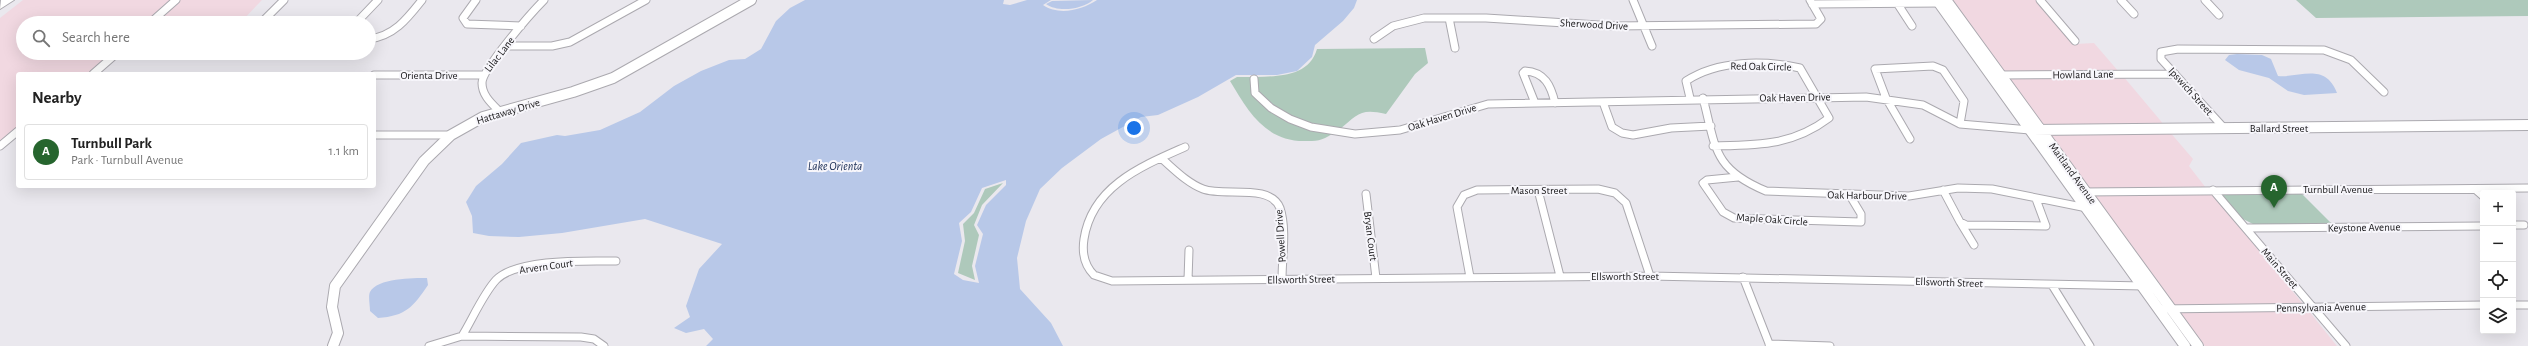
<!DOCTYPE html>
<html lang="en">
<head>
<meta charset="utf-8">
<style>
	body { margin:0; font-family:"Alegreya Sans",sans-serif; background:#f2f2f2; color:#222 }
	.controls { position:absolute; right:12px; bottom:12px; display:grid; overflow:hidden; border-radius:4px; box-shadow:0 4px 16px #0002 }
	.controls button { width:36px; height:36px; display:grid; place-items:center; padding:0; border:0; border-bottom:1px solid #e0e0e0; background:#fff; color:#222; font:20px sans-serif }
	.you { position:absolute; left:1134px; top:128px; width:14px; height:14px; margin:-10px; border:3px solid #fff; border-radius:50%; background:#1a73e8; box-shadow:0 0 0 6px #1a73e833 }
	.badge { display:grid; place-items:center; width:26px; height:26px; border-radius:50%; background:#26652e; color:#fff; font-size:13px; font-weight:700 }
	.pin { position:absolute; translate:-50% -33px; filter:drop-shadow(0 1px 2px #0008) }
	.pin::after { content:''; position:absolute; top:21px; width:14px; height:12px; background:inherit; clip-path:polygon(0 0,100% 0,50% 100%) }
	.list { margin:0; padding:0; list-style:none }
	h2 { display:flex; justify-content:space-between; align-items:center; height:52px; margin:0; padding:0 16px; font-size:17px }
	h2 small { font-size:13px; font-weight:400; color:#767676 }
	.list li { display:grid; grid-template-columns:26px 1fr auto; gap:12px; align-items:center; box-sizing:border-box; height:56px; margin:0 8px 8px; padding:0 8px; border:1px solid #e0e0e0; border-radius:4px }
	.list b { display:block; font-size:15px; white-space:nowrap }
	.list p { margin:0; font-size:13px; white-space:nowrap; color:#767676 }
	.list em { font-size:13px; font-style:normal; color:#767676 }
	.icon { flex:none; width:22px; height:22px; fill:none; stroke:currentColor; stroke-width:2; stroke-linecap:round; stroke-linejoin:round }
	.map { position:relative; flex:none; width:2528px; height:346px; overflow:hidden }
	.search { position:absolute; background:#fff; box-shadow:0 4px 16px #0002; left:16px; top:16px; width:360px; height:44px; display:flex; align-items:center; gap:10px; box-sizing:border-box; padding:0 14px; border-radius:22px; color:#767676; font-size:15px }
	.panel { position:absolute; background:#fff; box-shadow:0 4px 16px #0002; left:16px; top:72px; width:360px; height:116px; border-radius:4px }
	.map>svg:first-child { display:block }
</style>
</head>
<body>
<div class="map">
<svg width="2528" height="346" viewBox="0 0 2528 346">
	<rect width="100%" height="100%" fill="#eae8ee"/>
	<path fill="#f1d8e1" d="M23 0H173L147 23H23V53H114L90 74H18V128L0 142V18Z
		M179 0H262L240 23H153Z
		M1951 0H2037L2076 44 2094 43 2119 72 2004 73Z
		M2123 76 2165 126 2044 127 2008 77Z
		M2169 131 2193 159 2189 166 2206 188 2089 189 2047 132Z
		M2211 193 2303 304 2174 305 2093 194Z
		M2308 310 2337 346H2205L2179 312Z"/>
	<path fill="#aec9bb" d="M2296 0H2528V16L2316 18Z
		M1425 48 1428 63 1415 74 1386 114C1360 108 1358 114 1339 130 1302 123 1287 117 1259 93L1257 77C1281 76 1309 76 1317 49Z
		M1237 77H1250L1252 94C1272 116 1303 131 1332 134 1322 141 1316 141 1304 141 1265 141 1248 111 1230 81Z
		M1003 183 982 205 974 225 979 235 972 266 975 280 958 273 965 241 963 224 974 213 985 189Z
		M2300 192 2332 224H2253L2241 218 2222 195 2223 193Z"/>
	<path fill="#b8c8e8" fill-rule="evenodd" d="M805 0H1004L1003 4 1010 5 1027 0H1051L1043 5C1059 16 1082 10 1097 0H1357L1354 8 1343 21 1315 45 1312 57 1297 71 1277 75H1236L1198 97 1158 115 1141 117 1101 139 1062 168 1040 189 1026 221 1017 258 1020 289 1051 323 1063 346H706L713 339 704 329 686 333 674 328 690 317 686 306 699 269 722 244 645 219 562 233 519 237 489 236 473 233 472 216 466 202 476 186 502 164 521 143 557 135 565 136 600 130 640 112 674 86 701 71 729 60 745 59 761 49 776 21 790 8ZM1006 180V185L986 205 977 225 983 234 975 266 979 283 963 280 954 274 962 241 959 223 971 212 982 188Z
		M1093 0C1083 9 1058 13 1046 4L1052 1Z
		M2237 54 2262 55 2271 59 2278 76C2300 78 2325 62 2337 93L2304 95 2288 91 2269 78 2239 70 2225 60 2229 55Z
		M427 278 428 285C413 307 406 316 378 318L370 311C370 305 368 296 370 292 377 278 413 278 427 278Z"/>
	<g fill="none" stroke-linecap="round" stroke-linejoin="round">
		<defs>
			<path id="street" d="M476 0 463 18 467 24 521 26
				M1633 0 1652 46
				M2040 0 2075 41
				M2121 0 2134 14
				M2205 0 2219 15
				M1897 3 1912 26
				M1812 4 1942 3
				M1449 18 1455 48
				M357 22 378 0
				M150 23 176 0
				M261 23 284 0
				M369 39C394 36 407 19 422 0
				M1374 39 1393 26 1424 18H1486L1614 26 1816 24 1821 19 1810 0
				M506 46H552L570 42 646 0
				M93 74 117 53
				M374 75H483
				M1999 75 2175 74
				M1254 79 1255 93 1271 108 1290 119 1311 127 1355 134 1400 130 1488 104 1866 97 1923 105 1960 124 2030 130
				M1690 98 1686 81C1718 60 1764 60 1800 68L1829 118C1792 146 1758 145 1713 146
				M1703 98C1716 148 1713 169 1766 191L1909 196 1958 188 1992 189 2087 208
				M1603 102 1612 127 1622 133 1633 135 1671 128 1711 126
				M1535 103 1523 73 1525 71C1545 72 1551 86 1555 103
				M499 111C491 103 482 95 482 83 482 69 532 12 544 0
				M2224 128 2161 59V52L2178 49 2324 50 2351 60 2384 92
				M374 135H451
				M1910 139 1886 98 1875 69 1933 66 1943 70 1964 101 1960 124
				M0 146 18 131
				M1185 147C1142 166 1092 186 1084 239 1082 252 1084 265 1094 275L1112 281 1650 276 2144 286
				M1161 158C1174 169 1187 183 1203 189 1224 197 1270 183 1280 208 1287 229 1282 258 1282 279
				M1738 177 1707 180 1703 183 1723 212 1734 218 1861 222V214L1849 194
				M2475 189 2483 196
				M1538 190 1560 276
				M1943 190 1960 222 1966 225 2046 226 2036 199
				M2213 190 2346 346
				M2083 192 2528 188
				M1366 194 1376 278
				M1960 222 1974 245
				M2513 225H2524
				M2246 228 2483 226
				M1470 277 1457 207 1464 195 1477 190 1598 189 1615 193 1626 203 1650 276
				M1743 277 1770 346
				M1188 280 1189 250
				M2052 285 2090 346
				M2513 305H2528
				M2158 309 2483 305
				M462 336C472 320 483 294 496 280 517 258 587 261 616 261
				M1769 344 1830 346
				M429 346 462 336 581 337 594 339 604 346"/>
			<path id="secondary" d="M1937 0 2185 346
				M1946 0 2198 346
				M2030 130 2528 125
				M333 346 338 333 332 307 335 286 424 161 451 135 483 117 573 92 613 78 751 0"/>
			<path id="highway" d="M14 0 0 9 1 0Z"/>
		</defs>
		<use href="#street" stroke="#aba9af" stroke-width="9"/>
		<use href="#secondary" stroke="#aba9af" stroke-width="12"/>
		<use href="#highway" stroke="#aba9af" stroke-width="2"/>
		<use href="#street" stroke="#fff" stroke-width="7"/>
		<use href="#secondary" stroke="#fff" stroke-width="10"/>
		<use href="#highway" fill="#fff" fill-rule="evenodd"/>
	</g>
	<g text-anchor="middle" stroke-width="4" stroke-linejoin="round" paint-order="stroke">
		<g font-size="11" fill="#181719" stroke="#f7f6fb">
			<text transform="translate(1594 24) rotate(3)" y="4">Sherwood Drive</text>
			<text transform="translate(499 54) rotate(-52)" y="4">Lilac Lane</text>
			<text transform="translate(1761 66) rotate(1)" y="4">Red Oak Circle</text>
			<text transform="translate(2083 74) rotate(-1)" y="4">Howland Lane</text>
			<text x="429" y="79">Orienta Drive</text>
			<text transform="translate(2191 91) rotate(48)" y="4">Ipswich Street</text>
			<text transform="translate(1795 97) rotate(-1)" y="4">Oak Haven Drive</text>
			<text transform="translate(508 111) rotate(-17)" y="4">Hattaway Drive</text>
			<text transform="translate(1442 117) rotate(-17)" y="4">Oak Haven Drive</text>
			<text x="2279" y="132">Ballard Street</text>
			<text transform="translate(2073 173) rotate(54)" y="4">Maitland Avenue</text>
			<text x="2338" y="193">Turnbull Avenue</text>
			<text x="1539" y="194">Mason Street</text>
			<text transform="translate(1867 195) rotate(1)" y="4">Oak Harbour Drive</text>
			<text transform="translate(1772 219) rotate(4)" y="4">Maple Oak Circle</text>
			<text transform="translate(2364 227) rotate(-1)" y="4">Keystone Avenue</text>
			<text transform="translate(1280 236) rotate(-94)" y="4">Powell Drive</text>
			<text transform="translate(1371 236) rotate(83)" y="4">Bryan Court</text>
			<text transform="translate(546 266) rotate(-8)" y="4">Arvern Court</text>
			<text transform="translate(2280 268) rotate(49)" y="4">Main Street</text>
			<text x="1625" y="280">Ellsworth Street</text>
			<text transform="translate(1301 279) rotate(-1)" y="4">Ellsworth Street</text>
			<text transform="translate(1949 282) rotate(2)" y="4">Ellsworth Street</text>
			<text transform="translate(2321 307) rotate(-1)" y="4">Pennsylvania Avenue</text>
		</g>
		<g font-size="12" font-style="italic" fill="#1a2d55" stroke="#f7f6fb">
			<text x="835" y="170">Lake Orienta</text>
		</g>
	</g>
</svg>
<div class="controls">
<button>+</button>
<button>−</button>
<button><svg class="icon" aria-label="locate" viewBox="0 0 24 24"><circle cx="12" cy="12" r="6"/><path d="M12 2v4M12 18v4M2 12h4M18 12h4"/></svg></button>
<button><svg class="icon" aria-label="layers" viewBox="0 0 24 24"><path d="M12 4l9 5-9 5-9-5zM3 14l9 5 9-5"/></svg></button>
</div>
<div class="you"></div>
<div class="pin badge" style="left:2274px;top:208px">A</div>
<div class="search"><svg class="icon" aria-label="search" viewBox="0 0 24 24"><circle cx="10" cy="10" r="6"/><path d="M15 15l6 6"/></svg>Search here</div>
<section class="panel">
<h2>Nearby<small></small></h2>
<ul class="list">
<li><span class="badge">A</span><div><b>Turnbull Park</b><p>Park · Turnbull Avenue</p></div><em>1.1 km</em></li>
</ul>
</section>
</div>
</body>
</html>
